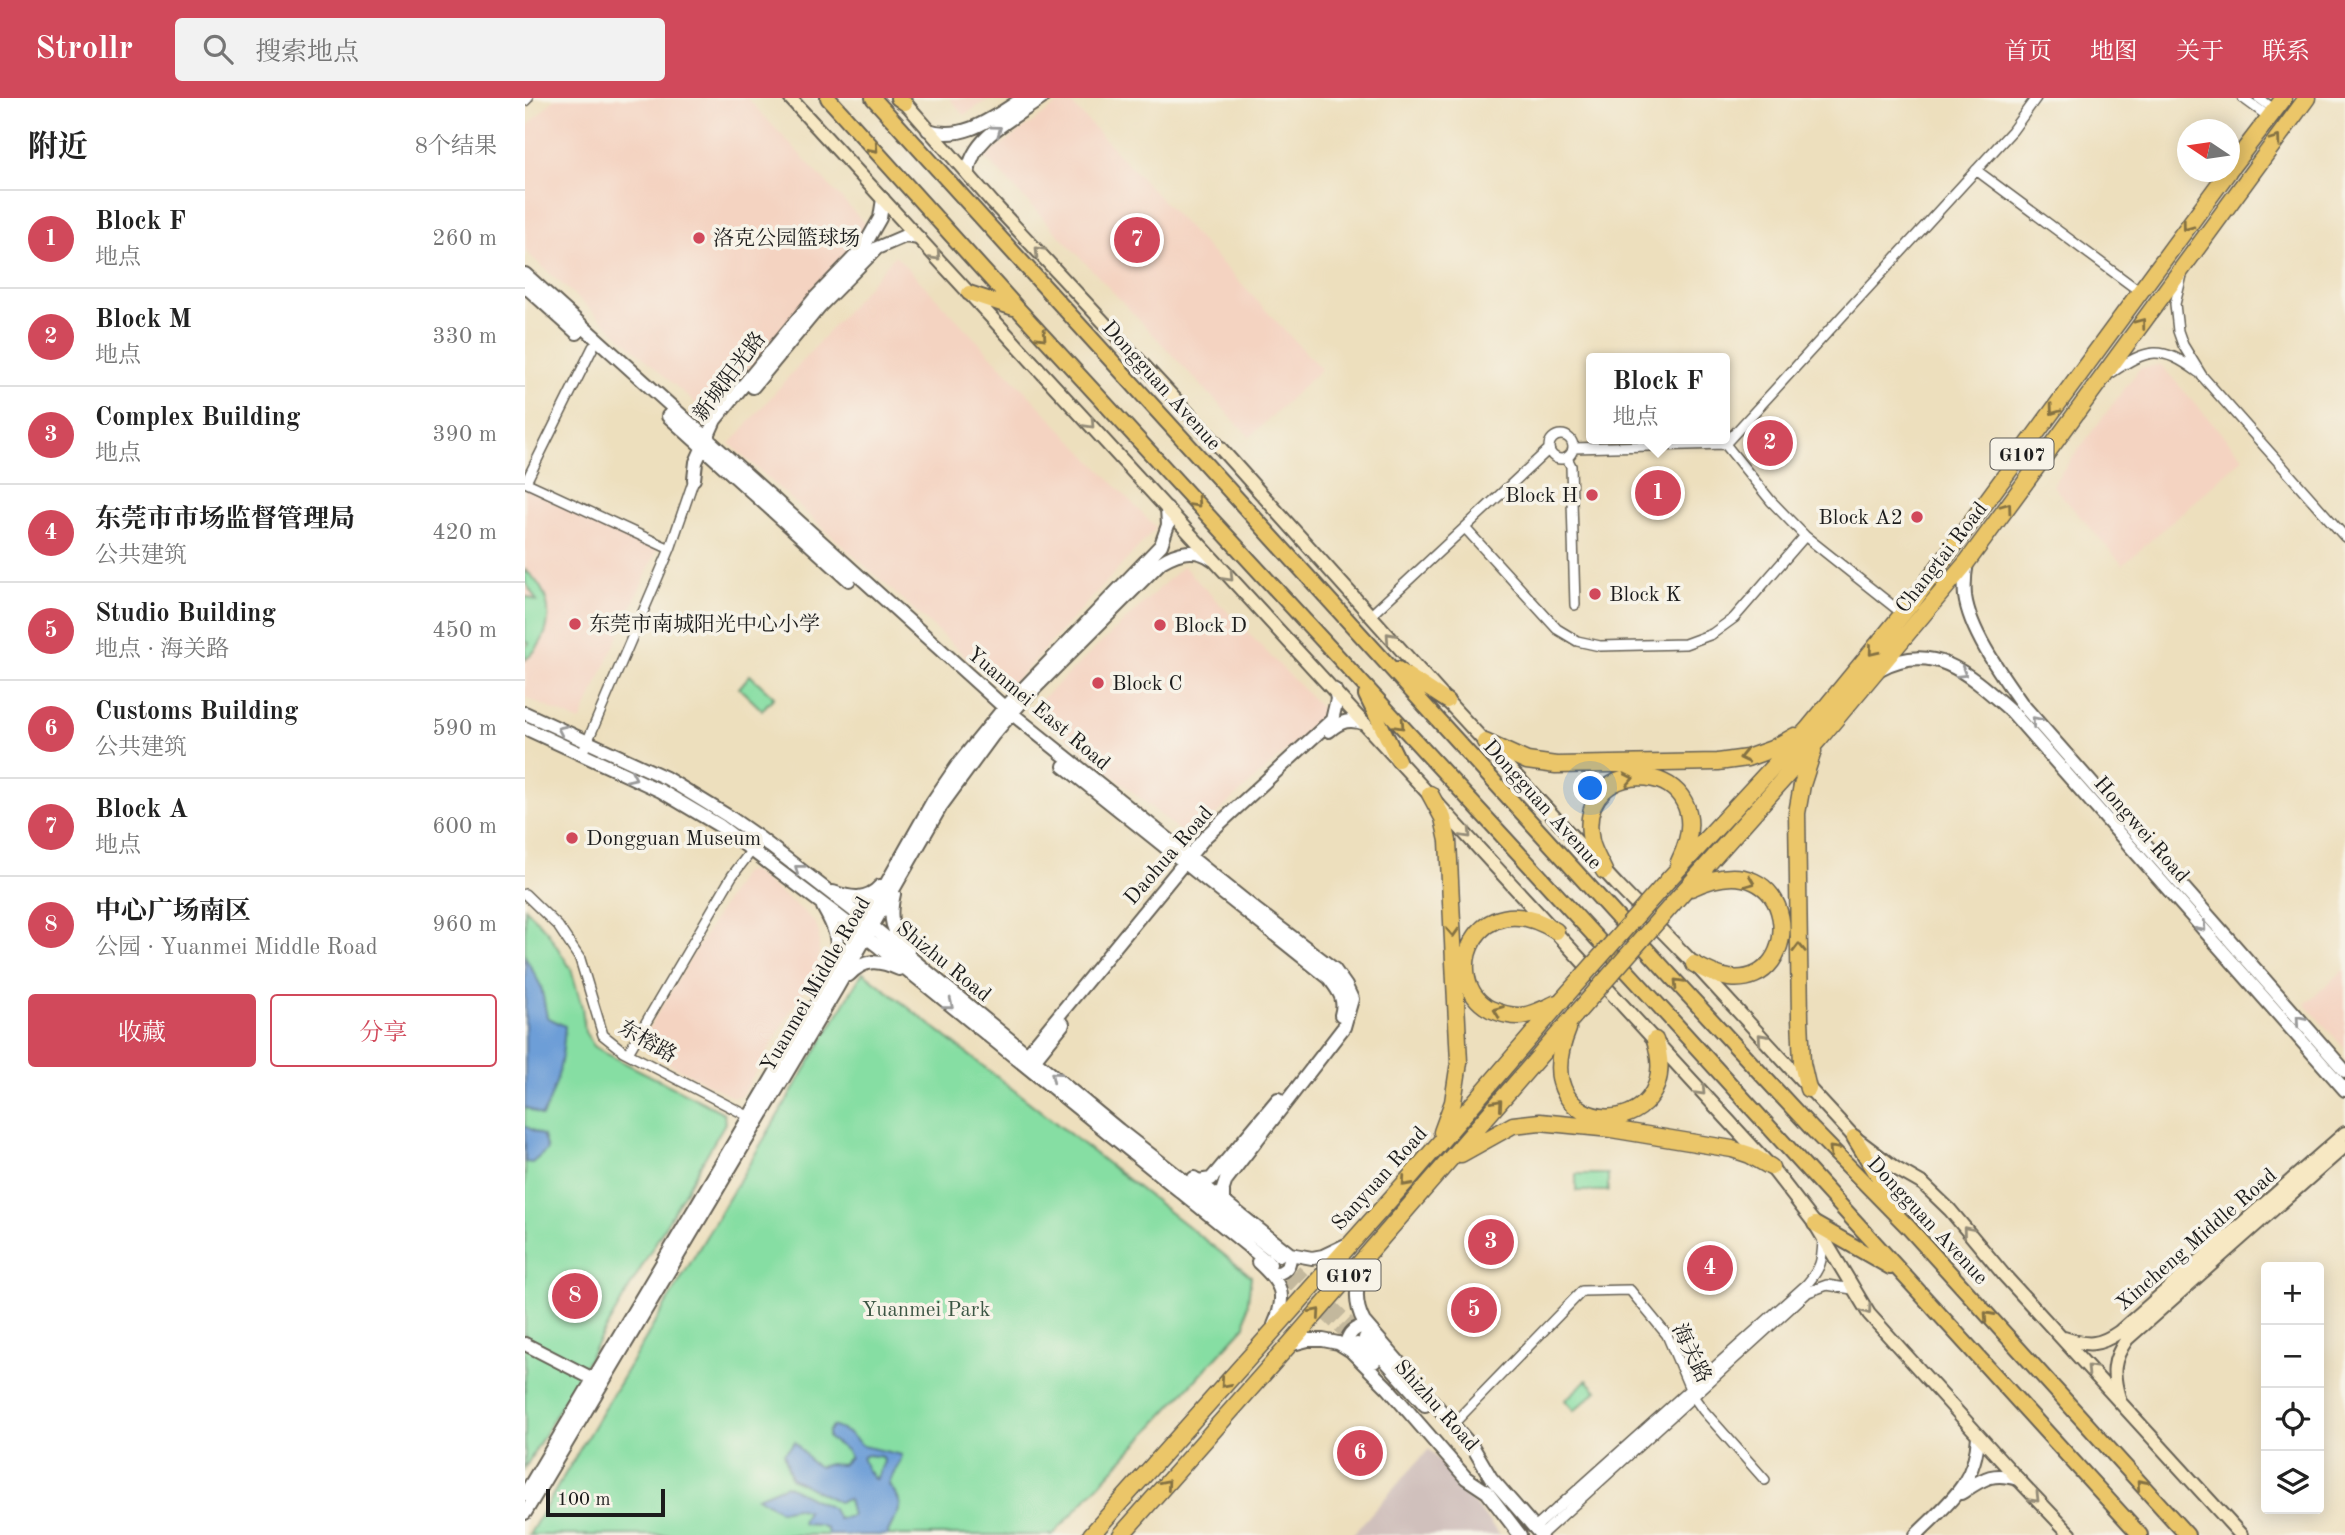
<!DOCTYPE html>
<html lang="zh">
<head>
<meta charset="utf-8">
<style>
	body { margin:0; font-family:"Old Standard TT","Noto Serif SC",serif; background:#f2f2f2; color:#222 }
	.controls { position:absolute; right:21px; bottom:21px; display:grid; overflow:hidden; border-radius:7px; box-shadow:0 4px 18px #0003 }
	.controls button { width:63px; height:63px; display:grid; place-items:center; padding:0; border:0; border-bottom:2px solid #e0e0e0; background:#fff; color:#222; font:35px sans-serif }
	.compass { position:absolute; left:1652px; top:21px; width:63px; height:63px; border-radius:50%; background:#fff; box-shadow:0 4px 18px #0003; rotate:283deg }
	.scale { position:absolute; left:21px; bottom:18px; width:119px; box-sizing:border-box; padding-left:7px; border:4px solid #1c1c1c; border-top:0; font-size:19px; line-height:24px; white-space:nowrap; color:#1c1c1c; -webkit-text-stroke:5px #f7f3e8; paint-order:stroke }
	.you { position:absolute; left:1066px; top:691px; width:24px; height:24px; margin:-18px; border:5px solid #fff; border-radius:50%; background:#1a73e8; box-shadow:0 0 0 10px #1a73e833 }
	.badge { display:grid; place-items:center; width:46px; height:46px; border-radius:50%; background:#d1495b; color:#fff; font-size:23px; font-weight:700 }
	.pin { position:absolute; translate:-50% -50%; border:4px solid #fff; box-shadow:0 2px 7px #0006 }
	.popup { position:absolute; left:1061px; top:255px; width:144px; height:91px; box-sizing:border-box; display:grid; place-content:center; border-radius:7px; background:#fff; filter:drop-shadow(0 2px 5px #0005); font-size:23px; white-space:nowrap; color:#767676 }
	.popup b { font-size:26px; color:#222 }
	.popup::after { content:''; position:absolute; left:50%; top:100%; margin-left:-14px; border:14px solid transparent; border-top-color:#fff }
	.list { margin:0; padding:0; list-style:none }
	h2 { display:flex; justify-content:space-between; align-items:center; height:91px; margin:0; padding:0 28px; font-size:30px }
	h2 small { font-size:23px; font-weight:400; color:#767676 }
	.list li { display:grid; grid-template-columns:46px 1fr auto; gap:21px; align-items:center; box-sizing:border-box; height:98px; padding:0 28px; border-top:2px solid #e0e0e0 }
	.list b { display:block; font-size:26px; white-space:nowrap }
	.list p { margin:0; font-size:23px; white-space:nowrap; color:#767676 }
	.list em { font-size:23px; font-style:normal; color:#767676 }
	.actions { display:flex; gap:14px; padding:21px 28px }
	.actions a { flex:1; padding:16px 0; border:2px solid #d1495b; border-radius:7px; text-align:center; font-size:24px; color:#d1495b }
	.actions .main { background:#d1495b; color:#fff }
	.icon { flex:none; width:38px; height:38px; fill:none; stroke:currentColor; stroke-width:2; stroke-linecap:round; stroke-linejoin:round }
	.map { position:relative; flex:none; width:1820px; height:1437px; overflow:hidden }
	header { display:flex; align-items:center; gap:42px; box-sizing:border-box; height:98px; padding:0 35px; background:#d1495b; color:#fff }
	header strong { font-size:33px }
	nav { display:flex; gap:38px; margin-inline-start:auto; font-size:24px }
	.search { width:490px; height:63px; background:#f2f2f2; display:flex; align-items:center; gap:18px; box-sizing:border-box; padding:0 24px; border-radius:7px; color:#767676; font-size:26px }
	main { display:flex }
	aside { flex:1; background:#fff }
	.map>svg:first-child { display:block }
</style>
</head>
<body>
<header>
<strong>Strollr</strong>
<div class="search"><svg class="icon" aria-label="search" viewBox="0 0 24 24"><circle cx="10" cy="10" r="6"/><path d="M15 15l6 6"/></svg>搜索地点</div>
<nav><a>首页</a><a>地图</a><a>关于</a><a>联系</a></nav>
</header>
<main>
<aside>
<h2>附近<small>8个结果</small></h2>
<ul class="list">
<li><span class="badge">1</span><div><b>Block F</b><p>地点</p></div><em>260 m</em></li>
<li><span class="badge">2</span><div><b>Block M</b><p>地点</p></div><em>330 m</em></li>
<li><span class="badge">3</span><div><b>Complex Building</b><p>地点</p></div><em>390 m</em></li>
<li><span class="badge">4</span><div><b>东莞市市场监督管理局</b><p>公共建筑</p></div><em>420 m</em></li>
<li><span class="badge">5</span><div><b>Studio Building</b><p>地点 · 海关路</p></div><em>450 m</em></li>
<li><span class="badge">6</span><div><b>Customs Building</b><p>公共建筑</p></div><em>590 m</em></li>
<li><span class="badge">7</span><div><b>Block A</b><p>地点</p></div><em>600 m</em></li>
<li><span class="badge">8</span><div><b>中心广场南区</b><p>公园 · Yuanmei Middle Road</p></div><em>960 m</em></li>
</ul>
<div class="actions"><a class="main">收藏</a><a>分享</a></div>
</aside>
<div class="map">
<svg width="1820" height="1437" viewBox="0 0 1820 1437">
	<rect width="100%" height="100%" fill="#f7f3e8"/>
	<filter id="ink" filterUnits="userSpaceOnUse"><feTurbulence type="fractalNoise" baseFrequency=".0143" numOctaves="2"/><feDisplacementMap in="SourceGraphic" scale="14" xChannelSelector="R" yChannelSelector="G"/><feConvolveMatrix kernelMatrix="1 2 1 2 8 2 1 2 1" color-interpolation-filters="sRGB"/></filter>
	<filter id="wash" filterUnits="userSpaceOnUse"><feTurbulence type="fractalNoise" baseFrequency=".00686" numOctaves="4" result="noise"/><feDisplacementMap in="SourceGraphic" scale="28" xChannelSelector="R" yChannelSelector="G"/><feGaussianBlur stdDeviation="1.57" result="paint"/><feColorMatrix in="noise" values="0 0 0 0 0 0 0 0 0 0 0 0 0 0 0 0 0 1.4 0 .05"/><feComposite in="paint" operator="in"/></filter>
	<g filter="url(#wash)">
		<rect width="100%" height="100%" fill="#eddfbd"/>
		<path fill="#f4d3c1" d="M30 0H222L345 131 184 318 0 153V31Z
			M424 0H466L439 17Z
			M541 0 796 271 725 339 460 59Z
			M370 157 631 430 480 594 205 346Z
			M1636 267 1718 360 1598 467 1527 387 1615 270Z
			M0 390 132 452 55 624 0 599Z
			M658 468 802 616 664 741 507 610Z
			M226 773 277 812 290 825 294 835V865L217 997 208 999 120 953 117 941 218 774Z
			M1820 871V951L1780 906Z"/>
		<path fill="#d0c0bc" d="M904 1351 975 1437H827L835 1428Z"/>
		<path fill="#86dea3" stroke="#517d60" stroke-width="2" d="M0 472C31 496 31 538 0 562V550L4 545 0 543V498L12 503 0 484Z
			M225 577 249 599 237 612 214 590Z
			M0 810 22 833 46 871 57 909 60 934 69 948 82 956 199 1015 200 1025 0 1370Z
			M338 874 726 1178 720 1228 528 1437H4Z
			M1051 1076H1083V1093H1051Z
			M1062 1282 1072 1293 1049 1313 1040 1302Z"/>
		<path fill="#6d9ed7" stroke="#445d7a" stroke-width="2" fill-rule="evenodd" d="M0 858 16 888 22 919 40 928C38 961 33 989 17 1018L0 1009Z
			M0 1028 18 1038 22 1052 7 1065 0 1064Z
			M307 1328 324 1335 338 1348 377 1357C375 1368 367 1375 364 1387 385 1413 371 1411 362 1437H303L302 1430 294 1427 278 1426 277 1424 282 1413 270 1410 255 1413 232 1399 261 1387 308 1411 313 1421 327 1418 323 1401 313 1404 266 1380 259 1355 270 1344 286 1364 294 1369 305 1366 317 1367 325 1359 322 1353 303 1340V1334ZM343 1357 358 1359 359 1364 351 1382 342 1372 337 1359Z"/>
	</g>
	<g filter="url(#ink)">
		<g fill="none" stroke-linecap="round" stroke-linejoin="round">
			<path stroke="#c3b89d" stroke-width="12" stroke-dasharray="12 6" stroke-linecap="butt" d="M757 1160 837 1237
				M748 1168 830 1244"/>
			<defs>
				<path id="minor" d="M1718 0 1744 19
					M1734 0 1750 12
					M0 3 3 0
					M1451 72 1614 193
					M1657 177 1650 206 1653 233 1658 247 1677 278 1820 439
					M1586 275C1623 250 1636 247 1673 274
					M1024 349a12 12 0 1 1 24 0a12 12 0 1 1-24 0Z
					M1048 350 1200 346
					M1042 360 1046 368 1050 507
					M0 384 145 451
					M1 384 68 249
					M940 430 1032 531 1052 543 1075 548 1160 546 1187 536 1209 520 1280 438
					M1378 516 1280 438 1246 403 1200 346 1487 33 1511 0
					M845 518 1023 352
					M57 656 145 451 169 381
					M0 796 33 828 55 861 78 937 98 953 223 1018
					M103 955 207 778 227 752
					M928 1326 1057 1193 1105 1192 1142 1237 1168 1298 1178 1312 1240 1382
					M1010 1430 1282 1186C1297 1169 1297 1162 1298 1141
					M1016 1437 1283 1194 1302 1187 1327 1191"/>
				<path id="tertiary" d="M403 32C440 44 469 18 499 0
					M443 76C446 39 489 20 517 0
					M0 176 480 610 730 811 809 871 821 888 827 901 819 929 701 1082 698 1091V1102
					M0 188 52 235
					M228 289 295 208 352 150 380 138 394 140
					M143 318 324 482
					M169 381 171 364 190 322 289 201 338 150 355 120 358 101
					M1442 464C1440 475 1439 486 1440 498 1445 534 1476 576 1497 606L1820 973
					M1355 571C1410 541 1447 579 1487 614L1820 992
					M0 615 141 680 203 718 236 741 329 813 594 1032 754 1157
					M0 630 136 693 195 728 354 849 745 1166
					M804 633C816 623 825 620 840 626
					M539 668 804 880C813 892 821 901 816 917
					M308 794C325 800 342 803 355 788
					M369 796C363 822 367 832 383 853
					M298 809C310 830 316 844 309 867
					M324 877C340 860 354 862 374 871
					M503 955 681 738 807 622 812 601 810 592
					M510 961 538 926
					M669 1080 765 1156 787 1160 798 1158 821 1147
					M673 1083 686 1081 692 1074 753 1001
					M841 1162C832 1184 827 1202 839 1224L949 1351 966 1380 1016 1437
					M733 1164C756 1185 763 1196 749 1227
					M745 1175C758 1177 766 1169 765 1156
					M840 1240 900 1307
					M0 1246 74 1284
					M832 1246 849 1264
					M764 1247 783 1242H798L813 1245 826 1253 863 1290 941 1380 962 1394 995 1437
					M826 1253 822 1242C826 1232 833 1227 843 1230
					M1436 1395C1458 1381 1467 1373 1493 1381
					M0 1396 334 834 408 703 434 665 474 616 636 447 643 427 642 410
					M0 1415 312 890 416 708 468 637 500 600 636 464C652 454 671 449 687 461
					M1391 1437C1423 1405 1451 1386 1453 1338"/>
				<path id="secondary" d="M265 0 1246 1069 1290 1126 1344 1216 1493 1381 1546 1437
					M376 0 468 105 689 343 922 603 1094 789 1175 872 1329 1039 1370 1070 1398 1086 1425 1112 1479 1177 1716 1437
					M1539 1240C1562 1248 1574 1248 1594 1234L1820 1035
					M1594 1300C1587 1276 1587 1262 1602 1241L1820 1048"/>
				<path id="primary" d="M303 0 493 211 1135 909 1615 1437
					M348 0 1142 874 1288 1032 1384 1130 1662 1437
					M373 0 380 5
					M444 195 489 210
					M873 571 922 603
					M841 597 873 662
					M1329 1039 1373 1111
					M1290 1126 1365 1169"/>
				<path id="trunk" d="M1704 72 1759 0
					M960 644 1002 663 1031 667 1193 664 1222 660 1247 651 1270 638
					M905 696 918 720 923 743 934 964 928 1004 917 1034
					M1079 773C1075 764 1068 753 1066 743 1047 650 1205 660 1154 764
					M1144 781 1282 632 1389 502 1703 74
					M1166 790C1275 738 1283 890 1204 880 1191 878 1180 872 1169 866
					M1160 792 1294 641 1442 464 1782 0
					M1031 833C950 782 913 883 965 911 977 916 989 920 1002 917 1012 915 1022 909 1032 905
					M1043 931C995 1047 1163 1047 1130 942
					M1283 991 1277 965 1275 921 1272 715 1277 687 1288 653
					M936 1056 988 1027 1015 1024 1086 1031 1207 1051 1225 1057 1246 1069
					M566 1437 887 1077 1037 902
					M596 1437 764 1247 1050 917"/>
			</defs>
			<use href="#minor" stroke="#656054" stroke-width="12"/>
			<use href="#tertiary" stroke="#656054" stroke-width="16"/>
			<use href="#secondary" stroke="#656054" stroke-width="16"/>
			<use href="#primary" stroke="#656054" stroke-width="18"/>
			<use href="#trunk" stroke="#656054" stroke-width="19"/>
			<use href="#minor" stroke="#fff" stroke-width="9"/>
			<use href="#tertiary" stroke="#fff" stroke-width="12"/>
			<use href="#secondary" stroke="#f7e8c3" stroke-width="12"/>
			<use href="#primary" stroke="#ebc669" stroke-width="14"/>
			<use href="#trunk" stroke="#ebc669" stroke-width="16"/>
			<defs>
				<path id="trunk-bridge" d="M1037 902 1144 781
					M1050 917 1160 792"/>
			</defs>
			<use href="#trunk-bridge" stroke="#656054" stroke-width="19" stroke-linecap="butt"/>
			<use href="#trunk-bridge" stroke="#ebc669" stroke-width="16"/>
		</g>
		<defs><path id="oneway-chevron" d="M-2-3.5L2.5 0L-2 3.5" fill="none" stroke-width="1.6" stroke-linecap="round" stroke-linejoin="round" transform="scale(1.75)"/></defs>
		<g stroke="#999">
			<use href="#oneway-chevron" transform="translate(472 32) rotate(-36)"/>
			<use href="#oneway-chevron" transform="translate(1437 575) rotate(32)"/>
			<use href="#oneway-chevron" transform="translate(1511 623) rotate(-131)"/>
			<use href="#oneway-chevron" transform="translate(37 632) rotate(-155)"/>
			<use href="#oneway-chevron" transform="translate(107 679) rotate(25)"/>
			<use href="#oneway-chevron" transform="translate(274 771) rotate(-142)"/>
			<use href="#oneway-chevron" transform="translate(1677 829) rotate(49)"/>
			<use href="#oneway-chevron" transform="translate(424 907) rotate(39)"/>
			<use href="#oneway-chevron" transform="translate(1775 922) rotate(-131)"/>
			<use href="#oneway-chevron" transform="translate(530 978) rotate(-140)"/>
		</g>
		<g stroke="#847142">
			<use href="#oneway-chevron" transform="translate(1751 42) rotate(-54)"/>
			<use href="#oneway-chevron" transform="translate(349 50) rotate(48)"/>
			<use href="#oneway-chevron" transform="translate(1662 128) rotate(127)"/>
			<use href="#oneway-chevron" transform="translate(1616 225) rotate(-53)"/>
			<use href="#oneway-chevron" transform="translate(517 238) rotate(47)"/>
			<use href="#oneway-chevron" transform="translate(1529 312) rotate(126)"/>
			<use href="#oneway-chevron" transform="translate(671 405) rotate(47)"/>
			<use href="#oneway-chevron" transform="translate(1482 409) rotate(-54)"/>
			<use href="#oneway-chevron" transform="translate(1348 553) rotate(130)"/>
			<use href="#oneway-chevron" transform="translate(875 627) rotate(47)"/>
			<use href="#oneway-chevron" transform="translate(1219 659) rotate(167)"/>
			<use href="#oneway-chevron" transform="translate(1104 681) rotate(-11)"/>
			<use href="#oneway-chevron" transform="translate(1225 784) rotate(22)"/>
			<use href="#oneway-chevron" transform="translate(928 834) rotate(87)"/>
			<use href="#oneway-chevron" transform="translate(1274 850) rotate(-91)"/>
			<use href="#oneway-chevron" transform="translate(1153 885) rotate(-133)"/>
			<use href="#oneway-chevron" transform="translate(973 913) rotate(-159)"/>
			<use href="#oneway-chevron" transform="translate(973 1006) rotate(-49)"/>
			<use href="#oneway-chevron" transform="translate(1308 1052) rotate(-134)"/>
			<use href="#oneway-chevron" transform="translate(881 1084) rotate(132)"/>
			<use href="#oneway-chevron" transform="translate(791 1215) rotate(-49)"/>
			<use href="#oneway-chevron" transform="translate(1463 1218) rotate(-132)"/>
			<use href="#oneway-chevron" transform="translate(700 1285) rotate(131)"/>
			<use href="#oneway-chevron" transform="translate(641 1386) rotate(-49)"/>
			<use href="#oneway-chevron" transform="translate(1616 1386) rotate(-132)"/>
		</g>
		<g stroke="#948c78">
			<use href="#oneway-chevron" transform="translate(514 153) rotate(-133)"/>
			<use href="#oneway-chevron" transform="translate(411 158) rotate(47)"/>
			<use href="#oneway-chevron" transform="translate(565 326) rotate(47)"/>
			<use href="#oneway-chevron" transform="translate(704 479) rotate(47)"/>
			<use href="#oneway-chevron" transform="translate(865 539) rotate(-132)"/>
			<use href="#oneway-chevron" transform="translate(942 736) rotate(47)"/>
			<use href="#oneway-chevron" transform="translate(1237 940) rotate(-132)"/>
			<use href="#oneway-chevron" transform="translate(1176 993) rotate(47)"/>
			<use href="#oneway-chevron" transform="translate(1442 1133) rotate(-130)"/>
			<use href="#oneway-chevron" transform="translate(1342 1212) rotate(54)"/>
			<use href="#oneway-chevron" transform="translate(1566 1271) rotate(-133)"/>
			<use href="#oneway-chevron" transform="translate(1510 1400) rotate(46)"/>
		</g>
	</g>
	<g fill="#d1495b" stroke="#f7f3e8" stroke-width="2.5">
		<circle cx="174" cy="140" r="7"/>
		<circle cx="1067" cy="397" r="7"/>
		<circle cx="1392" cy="419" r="7"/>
		<circle cx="1070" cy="496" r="7"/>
		<circle cx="50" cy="526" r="7"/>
		<circle cx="635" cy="527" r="7"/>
		<circle cx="573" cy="585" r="7"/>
		<circle cx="47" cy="740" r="7"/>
	</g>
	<g text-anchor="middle" stroke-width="7" stroke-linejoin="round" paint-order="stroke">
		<g fill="#f7f3e8" stroke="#5e5c59" stroke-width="2">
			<rect x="1465.5" y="340.5" width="63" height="31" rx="5"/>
			<rect x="792.5" y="1161.5" width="63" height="31" rx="5"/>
		</g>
		<g font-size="19" font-weight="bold" fill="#1c1c1c">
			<text x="1497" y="363">G107</text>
			<text x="824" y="1184">G107</text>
		</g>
		<g font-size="21" fill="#1c1c1c" stroke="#f7f3e8" text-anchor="start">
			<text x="188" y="147">洛克公园篮球场</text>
			<text x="1053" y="404" text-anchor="end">Block H</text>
			<text x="1378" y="426" text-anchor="end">Block A2</text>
			<text x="1084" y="503">Block K</text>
			<text x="64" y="533">东莞市南城阳光中心小学</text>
			<text x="649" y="534">Block D</text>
			<text x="587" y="592">Block C</text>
			<text x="61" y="747">Dongguan Museum</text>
		</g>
		<g font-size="21" fill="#1c1c1c" stroke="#f7f3e8">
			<text transform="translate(204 278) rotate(-53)" y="7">新城阳光路</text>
			<text transform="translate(637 287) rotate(48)" y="7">Dongguan Avenue</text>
			<text transform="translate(1416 459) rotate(-52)" y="7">Changtai Road</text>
			<text transform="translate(514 610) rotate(40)" y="7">Yuanmei East Road</text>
			<text transform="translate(1018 706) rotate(48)" y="7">Dongguan Avenue</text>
			<text transform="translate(1617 731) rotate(49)" y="7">Hongwei Road</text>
			<text transform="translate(643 757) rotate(-49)" y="7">Daohua Road</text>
			<text transform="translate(419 863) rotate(39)" y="7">Shizhu Road</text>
			<text transform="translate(290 886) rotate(-60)" y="7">Yuanmei Middle Road</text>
			<text transform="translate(123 943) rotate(30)" y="7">东榕路</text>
			<text transform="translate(854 1080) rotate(-48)" y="7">Sanyuan Road</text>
			<text transform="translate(1403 1122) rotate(47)" y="7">Dongguan Avenue</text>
			<text transform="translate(1671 1141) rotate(-41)" y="7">Xincheng Middle Road</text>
			<text transform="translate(1167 1255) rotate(64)" y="7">海关路</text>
			<text transform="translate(912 1307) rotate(48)" y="7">Shizhu Road</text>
		</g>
		<g font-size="21" fill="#3c5644" stroke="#f7f3e8">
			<text x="401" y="1218">Yuanmei Park</text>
		</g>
	</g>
</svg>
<div class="controls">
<button>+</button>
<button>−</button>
<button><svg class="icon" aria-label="locate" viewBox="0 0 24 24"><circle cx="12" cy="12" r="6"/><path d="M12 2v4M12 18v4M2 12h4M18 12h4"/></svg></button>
<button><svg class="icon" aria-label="layers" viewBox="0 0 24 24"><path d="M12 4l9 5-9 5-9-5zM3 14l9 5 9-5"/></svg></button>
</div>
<svg class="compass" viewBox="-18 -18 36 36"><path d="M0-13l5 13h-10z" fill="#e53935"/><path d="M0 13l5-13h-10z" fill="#767676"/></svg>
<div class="scale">100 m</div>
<div class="you"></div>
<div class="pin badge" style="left:1133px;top:395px">1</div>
<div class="popup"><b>Block F</b>地点</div>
<div class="pin badge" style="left:1245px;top:345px">2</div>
<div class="pin badge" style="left:966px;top:1144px">3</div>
<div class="pin badge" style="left:1185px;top:1170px">4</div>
<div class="pin badge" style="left:949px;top:1212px">5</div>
<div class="pin badge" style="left:835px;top:1355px">6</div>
<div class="pin badge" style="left:612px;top:142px">7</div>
<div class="pin badge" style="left:50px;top:1198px">8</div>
</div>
</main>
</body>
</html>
